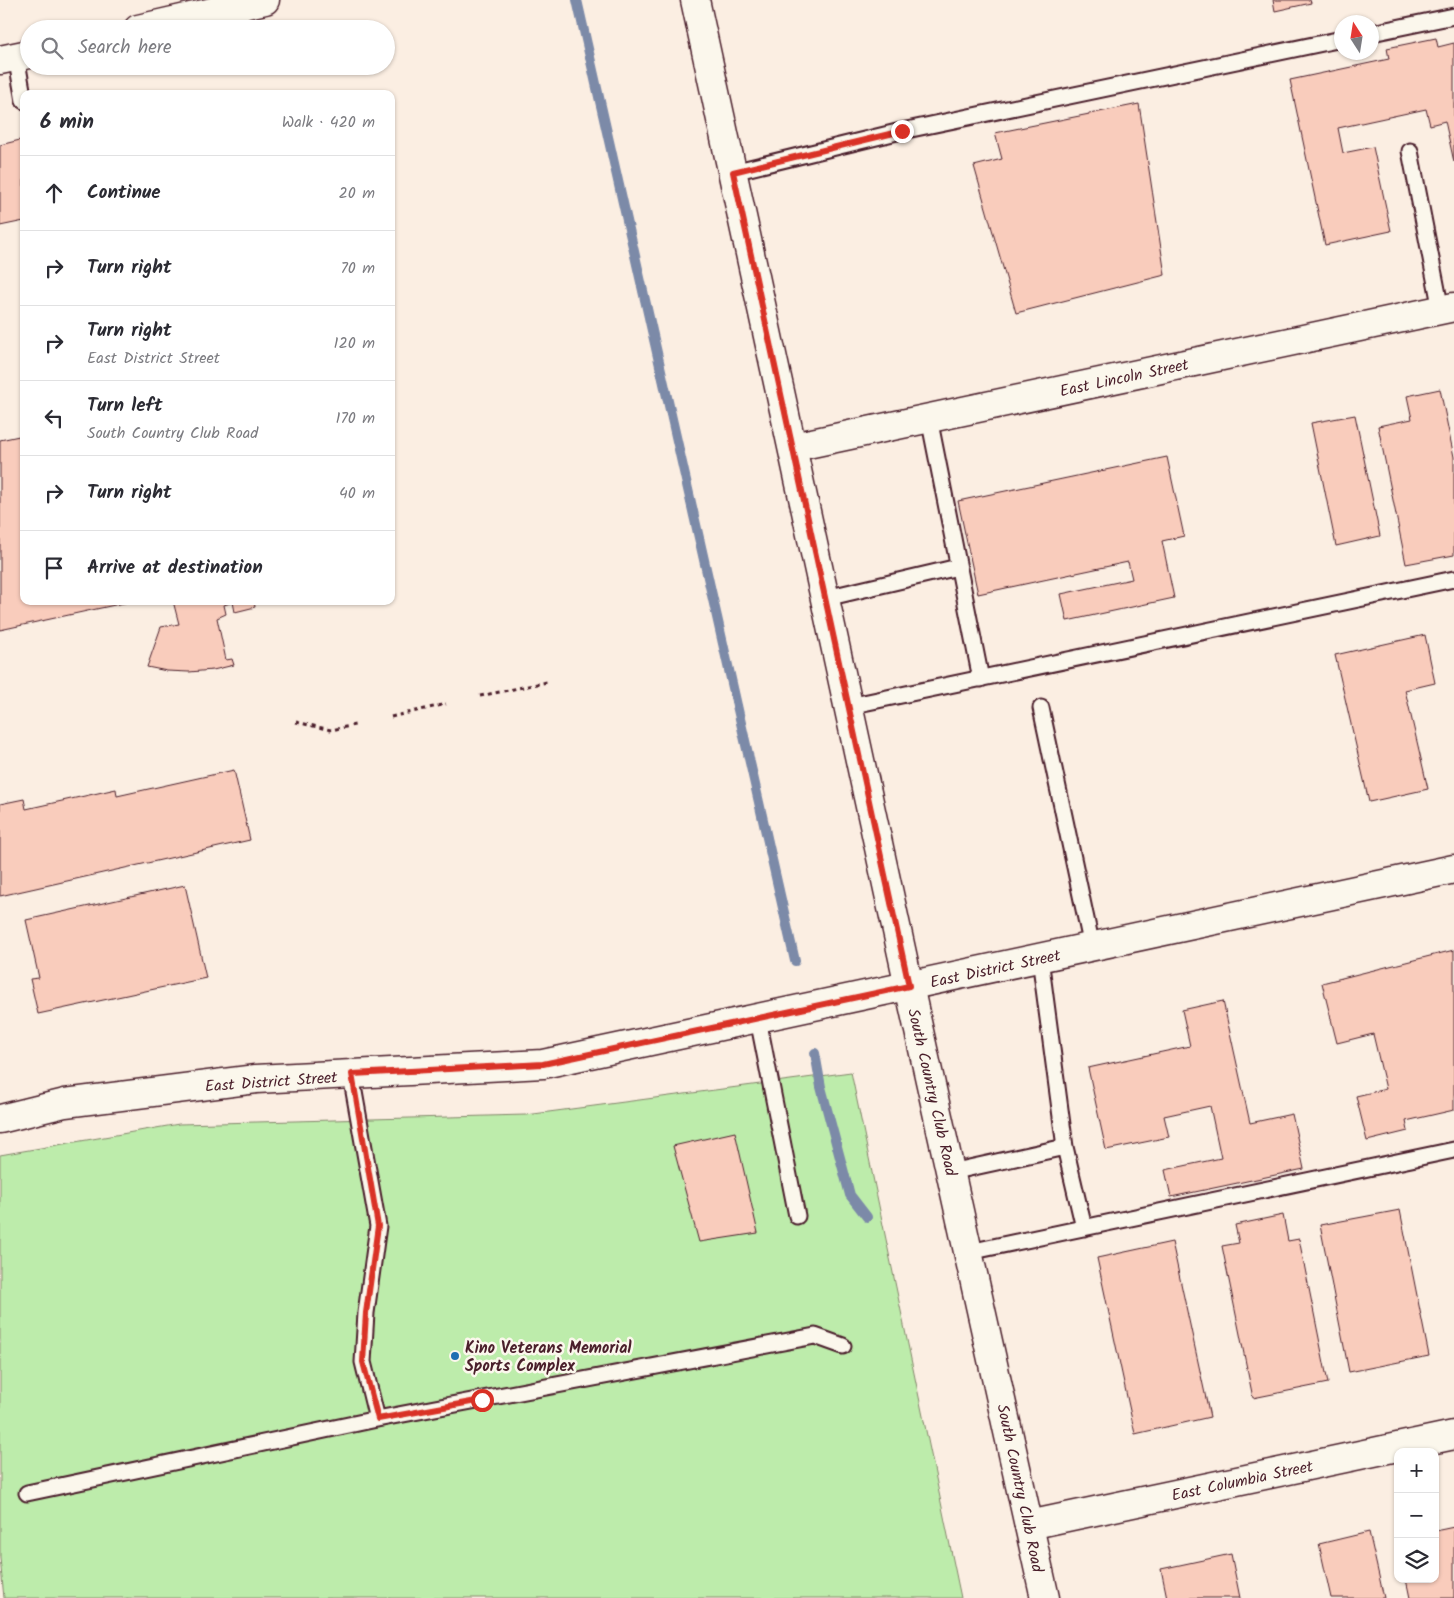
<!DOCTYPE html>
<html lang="en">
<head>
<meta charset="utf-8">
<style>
	body { margin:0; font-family:Kalam,sans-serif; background:#f7f7f7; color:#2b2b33 }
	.controls { position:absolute; right:15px; bottom:15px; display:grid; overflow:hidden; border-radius:10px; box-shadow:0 1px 4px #0004 }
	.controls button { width:45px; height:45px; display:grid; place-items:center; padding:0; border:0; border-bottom:1px solid #e1e1e2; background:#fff; color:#2b2b33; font:25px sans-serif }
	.compass { position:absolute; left:1334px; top:15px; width:45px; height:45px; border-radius:50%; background:#fff; box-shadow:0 1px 4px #0004; rotate:348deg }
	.stop { position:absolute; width:15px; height:15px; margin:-11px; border:4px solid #d93025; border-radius:50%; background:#fff }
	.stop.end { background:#d93025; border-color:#fff; box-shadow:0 1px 5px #0008 }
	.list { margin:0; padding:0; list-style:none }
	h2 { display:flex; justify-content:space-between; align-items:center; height:65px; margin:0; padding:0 20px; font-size:21px }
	h2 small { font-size:16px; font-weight:400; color:#7c7c81 }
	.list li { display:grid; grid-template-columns:32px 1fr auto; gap:15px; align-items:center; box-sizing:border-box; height:75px; padding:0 20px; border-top:1px solid #e1e1e2 }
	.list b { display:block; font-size:19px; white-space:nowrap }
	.list p { margin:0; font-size:16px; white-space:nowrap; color:#7c7c81 }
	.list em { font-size:16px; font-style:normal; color:#7c7c81 }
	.icon { flex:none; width:28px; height:28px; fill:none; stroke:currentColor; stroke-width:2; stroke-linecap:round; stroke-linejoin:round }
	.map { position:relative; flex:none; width:1454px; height:1598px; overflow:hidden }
	.search { position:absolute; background:#fff; box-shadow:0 1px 4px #0004; left:20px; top:20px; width:375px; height:55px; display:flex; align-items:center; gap:12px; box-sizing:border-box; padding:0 18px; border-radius:28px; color:#7c7c81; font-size:19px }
	.panel { position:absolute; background:#fff; box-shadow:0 1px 4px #0004; left:20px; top:90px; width:375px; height:515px; border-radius:10px }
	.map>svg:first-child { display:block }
</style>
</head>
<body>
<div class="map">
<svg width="1454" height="1598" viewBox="0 0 1454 1598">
	<rect width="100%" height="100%" fill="#fbeee2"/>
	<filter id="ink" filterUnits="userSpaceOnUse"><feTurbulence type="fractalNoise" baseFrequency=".02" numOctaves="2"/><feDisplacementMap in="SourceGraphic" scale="10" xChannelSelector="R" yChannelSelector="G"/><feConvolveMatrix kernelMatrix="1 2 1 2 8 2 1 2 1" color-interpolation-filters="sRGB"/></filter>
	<g filter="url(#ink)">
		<path fill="#bdecab" stroke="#84866b" d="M851 1072 961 1598H4L0 1558V1155L179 1124 526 1115Z"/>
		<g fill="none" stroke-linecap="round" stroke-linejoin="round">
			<path stroke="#7c8aa8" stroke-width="10" d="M577 0 795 961
				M815 1053 821 1087 850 1195 867 1217"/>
		</g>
		<path fill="#f9ccbc" stroke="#4a1f2b" d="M1273 0H1310L1311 3 1275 11Z
			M1436 38 1438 47 1454 43V162L1445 121 1430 125 1426 109 1338 128 1343 153 1373 147 1391 231 1325 245 1290 80 1389 59 1387 48Z
			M1139 104 1165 275 1016 313 974 166 1002 159 995 133Z
			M24 139V221L0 226V145Z
			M1440 389 1454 457V555L1406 564 1378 426 1412 419 1407 396Z
			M1355 415 1380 536 1336 546 1311 423Z
			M24 435V601H133L0 630V440Z
			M1167 457 1184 536 1162 541 1174 598 1067 621 1061 594 1132 579 1128 562 978 594 958 501Z
			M173 601H254L255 607 235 612 233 602 224 605 226 614 217 618 226 660 232 659 234 665 213 670 189 672 167 671 147 667 161 627 179 624Z
			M1425 635 1435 683 1405 690 1428 789 1369 802 1335 655Z
			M234 770 250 840 0 896V804L24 799 26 809 116 789 117 796Z
			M185 885 206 978 38 1014 30 979 39 978 26 920Z
			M1454 950V1110L1406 1121 1408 1131 1367 1141 1356 1096 1386 1089 1373 1034 1337 1043 1322 983Z
			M1223 1001 1250 1123 1292 1114 1304 1169 1171 1197 1165 1170 1221 1158 1210 1106 1164 1116 1169 1137 1106 1150 1088 1068 1190 1046 1182 1010Z
			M735 1132 758 1233 699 1242 673 1146Z
			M1400 1210 1429 1356 1349 1372 1320 1225Z
			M1283 1215 1288 1241 1299 1239 1328 1383 1253 1398 1222 1246 1239 1243 1235 1225Z
			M1172 1242 1210 1417 1135 1434 1097 1258Z
			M1454 1527V1598H1410L1406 1579H1435V1531Z
			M1369 1532 1384 1598H1331L1319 1544Z
			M1231 1554 1240 1598H1167L1161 1569Z"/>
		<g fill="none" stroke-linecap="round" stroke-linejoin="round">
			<defs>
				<path id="lane" d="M1372 33 1454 16
					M16 56 24 101
					M1410 151 1441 310
					M733 172 897 132 1342 39
					M929 418 981 679
					M826 598 958 567
					M849 706 1454 579
					M1041 708 1092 947
					M758 1019 797 1216
					M351 1075 378 1226 366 1313 363 1362 377 1419
					M1065 1147 1084 1228
					M951 1172 1065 1147 1040 958
					M969 1252 1454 1150
					M27 1493 377 1419 815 1336 843 1346"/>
				<path id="street" d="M138 29 265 0
					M0 60 29 54
					M793 447 1454 307
					M0 1119 65 1103 256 1079 543 1064 1454 869
					M1029 1525 1454 1435"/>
				<path id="secondary" d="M695 0 909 986 1045 1598"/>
			</defs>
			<use href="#lane" stroke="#4a1f2b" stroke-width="19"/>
			<use href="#street" stroke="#4a1f2b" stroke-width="31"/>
			<use href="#secondary" stroke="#4a1f2b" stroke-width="31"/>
			<path stroke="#4a1f2b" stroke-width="3" stroke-dasharray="4 4" stroke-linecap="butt" d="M480 696 547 682
				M391 717 446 704
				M296 722 331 730 355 725"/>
			<use href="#lane" stroke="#fbf7ec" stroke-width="15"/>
			<use href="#street" stroke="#fbf7ec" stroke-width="28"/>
			<use href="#secondary" stroke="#fbf7ec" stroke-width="28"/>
		</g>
	</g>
	<g fill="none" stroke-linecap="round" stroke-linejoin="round" filter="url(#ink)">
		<path stroke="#d93025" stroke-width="6" d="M482 1400 378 1419 363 1362 366 1313 378 1226 352 1074 543 1064 909 986 733 172 902 131"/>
	</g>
	<circle fill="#1f6fb2" stroke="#fbf7ec" stroke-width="2" cx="455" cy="1356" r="5"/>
	<g text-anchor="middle" stroke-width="5" stroke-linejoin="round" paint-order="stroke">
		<g font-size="16" fill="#4a1f2b" stroke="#fbf7ec">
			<text transform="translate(1124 377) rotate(-12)" y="6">East Lincoln Street</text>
			<text transform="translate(995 968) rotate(-12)" y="6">East District Street</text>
			<text transform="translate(271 1081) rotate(-4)" y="6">East District Street</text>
			<text transform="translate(933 1092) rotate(77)" y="6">South Country Club Road</text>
			<text transform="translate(1242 1480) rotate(-12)" y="6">East Columbia Street</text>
			<text transform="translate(1021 1488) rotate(78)" y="6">South Country Club Road</text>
		</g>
		<g font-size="16" font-weight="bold" fill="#4a1f2b" stroke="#fbf7ec" text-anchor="start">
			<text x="465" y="1353">Kino Veterans Memorial<tspan x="465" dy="18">Sports Complex</tspan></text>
		</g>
	</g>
</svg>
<div class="controls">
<button>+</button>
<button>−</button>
<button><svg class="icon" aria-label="layers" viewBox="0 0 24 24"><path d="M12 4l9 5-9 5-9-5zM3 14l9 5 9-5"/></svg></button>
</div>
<svg class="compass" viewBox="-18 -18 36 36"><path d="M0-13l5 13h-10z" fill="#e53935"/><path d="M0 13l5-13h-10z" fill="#7c7c81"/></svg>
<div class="stop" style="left:482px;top:1400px"></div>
<div class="stop end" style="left:902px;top:131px"></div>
<div class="search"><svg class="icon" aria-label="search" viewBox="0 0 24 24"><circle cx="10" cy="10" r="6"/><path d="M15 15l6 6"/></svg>Search here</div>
<section class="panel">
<h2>6 min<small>Walk · 420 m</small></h2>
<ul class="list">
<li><svg class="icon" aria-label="ahead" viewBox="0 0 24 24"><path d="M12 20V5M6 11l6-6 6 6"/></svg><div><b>Continue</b></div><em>20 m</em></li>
<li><svg class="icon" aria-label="right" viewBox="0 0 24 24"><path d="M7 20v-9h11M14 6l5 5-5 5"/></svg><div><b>Turn right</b></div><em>70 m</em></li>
<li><svg class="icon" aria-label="right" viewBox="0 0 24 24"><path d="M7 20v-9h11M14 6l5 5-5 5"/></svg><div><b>Turn right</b><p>East District Street</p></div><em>120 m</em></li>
<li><svg class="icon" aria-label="left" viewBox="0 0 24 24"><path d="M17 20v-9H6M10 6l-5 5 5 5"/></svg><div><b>Turn left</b><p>South Country Club Road</p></div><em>170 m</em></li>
<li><svg class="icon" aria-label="right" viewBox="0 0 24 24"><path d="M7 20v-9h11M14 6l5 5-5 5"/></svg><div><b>Turn right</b></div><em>40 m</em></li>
<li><svg class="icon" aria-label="arrive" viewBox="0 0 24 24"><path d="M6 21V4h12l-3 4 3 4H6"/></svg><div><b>Arrive at destination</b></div></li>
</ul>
</section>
</div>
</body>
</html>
